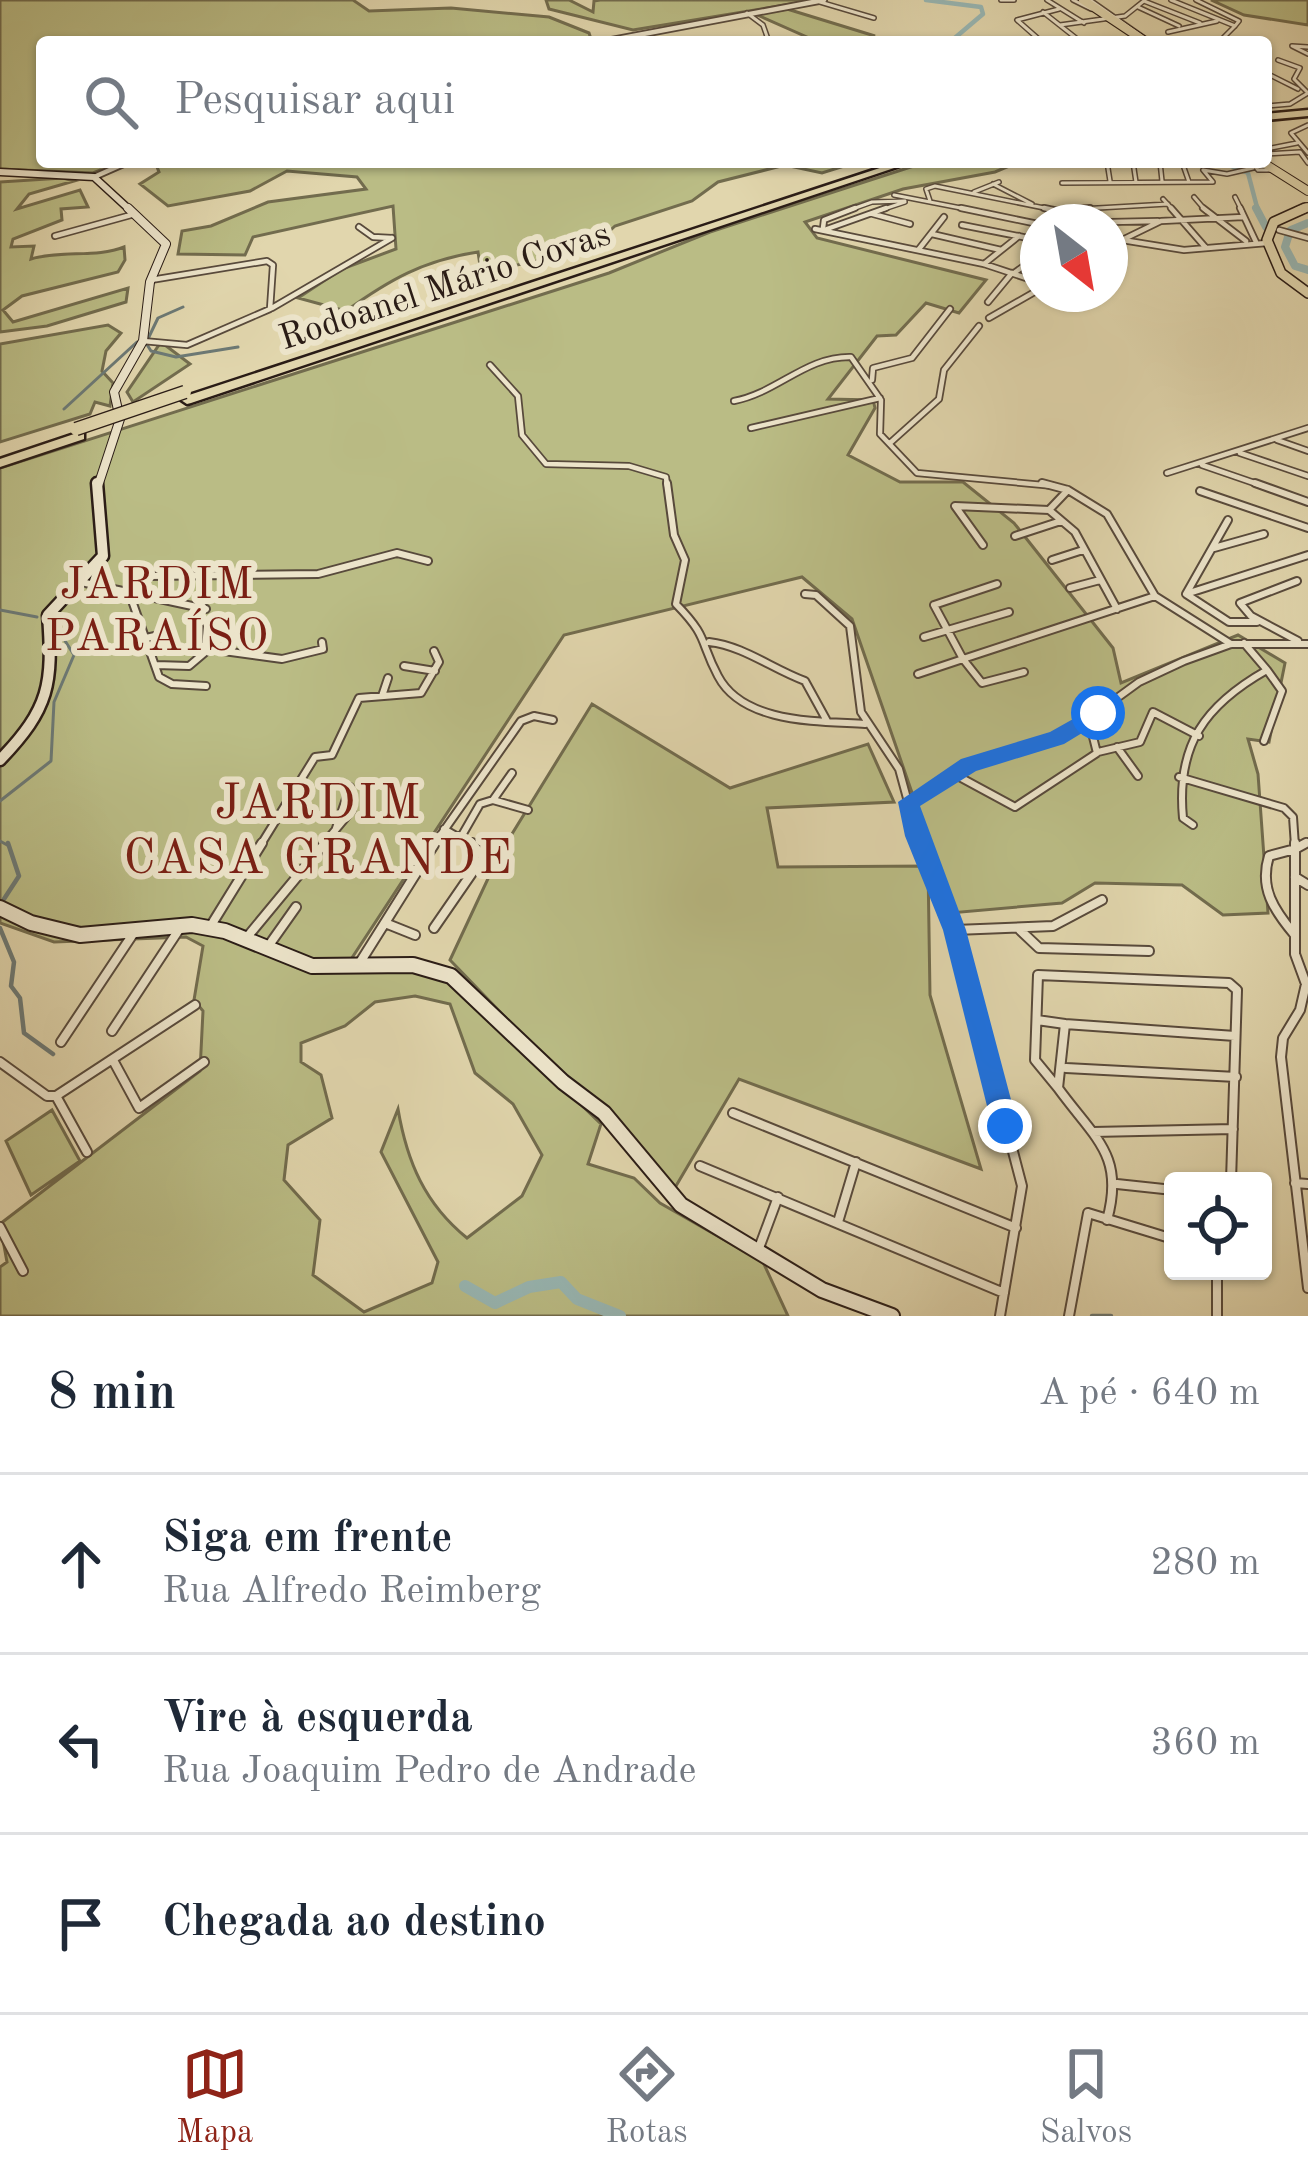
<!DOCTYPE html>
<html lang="pt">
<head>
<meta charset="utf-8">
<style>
	body { margin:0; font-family:"Old Standard TT",serif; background:#f6f6f7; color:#1f2937 }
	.controls { position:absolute; right:36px; bottom:36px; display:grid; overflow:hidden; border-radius:12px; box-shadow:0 3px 9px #0004 }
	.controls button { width:108px; height:108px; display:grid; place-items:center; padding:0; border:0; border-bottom:3px solid #e0e1e3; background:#fff; color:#1f2937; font:60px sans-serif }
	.compass { position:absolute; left:1020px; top:204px; width:108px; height:108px; border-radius:50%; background:#fff; box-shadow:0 3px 9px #0004; rotate:149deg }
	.stop { position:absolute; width:36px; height:36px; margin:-27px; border:9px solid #1a73e8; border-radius:50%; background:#fff }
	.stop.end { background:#1a73e8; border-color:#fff; box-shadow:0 3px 12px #0008 }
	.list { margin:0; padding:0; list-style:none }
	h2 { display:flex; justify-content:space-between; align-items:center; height:156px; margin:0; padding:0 48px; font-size:51px }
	h2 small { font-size:39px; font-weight:400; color:#747a83 }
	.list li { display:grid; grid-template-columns:78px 1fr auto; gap:36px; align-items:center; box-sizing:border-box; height:180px; padding:0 48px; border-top:3px solid #e0e1e3 }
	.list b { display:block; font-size:45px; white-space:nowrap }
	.list p { margin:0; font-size:39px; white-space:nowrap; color:#747a83 }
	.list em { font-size:39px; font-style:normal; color:#747a83 }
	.icon { flex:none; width:66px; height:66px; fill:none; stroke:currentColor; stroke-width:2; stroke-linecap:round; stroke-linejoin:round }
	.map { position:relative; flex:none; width:1308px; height:1316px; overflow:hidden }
	.search { position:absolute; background:#fff; box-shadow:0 3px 9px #0004; left:36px; right:36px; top:36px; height:132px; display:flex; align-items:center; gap:30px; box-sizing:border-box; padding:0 42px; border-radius:12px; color:#747a83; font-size:45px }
	.sheet { height:696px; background:#fff }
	nav { display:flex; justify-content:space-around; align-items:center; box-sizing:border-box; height:168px; border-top:3px solid #e0e1e3; background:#fff; font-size:33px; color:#747a83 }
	nav a { display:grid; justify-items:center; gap:6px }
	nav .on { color:#8f2418 }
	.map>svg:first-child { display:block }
</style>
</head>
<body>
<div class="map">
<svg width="1308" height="1316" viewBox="0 0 1308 1316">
	<rect width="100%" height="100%" fill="#e1d6ad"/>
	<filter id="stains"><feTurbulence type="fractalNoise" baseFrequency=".00167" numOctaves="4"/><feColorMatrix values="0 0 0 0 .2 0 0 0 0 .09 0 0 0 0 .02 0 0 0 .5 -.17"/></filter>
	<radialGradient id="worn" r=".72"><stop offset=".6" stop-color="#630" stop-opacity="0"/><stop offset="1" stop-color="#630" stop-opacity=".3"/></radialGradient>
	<path fill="#babc85" stroke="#726c4e" stroke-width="3" fill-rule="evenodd" d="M0 0H353L369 11 451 8 549 17 589 33 592 42H42V162L108 167 93 173 0 169Z
		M546 0H569L593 12 594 1 600 0H815L633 30 549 9Z
		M1211 0H1308V25L1244 15Z
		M787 9 875 36 816 41 755 14Z
		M155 162H857L822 173 785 165 718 182 692 201 615 226 588 251 481 272 478 252C424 260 389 280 346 311L298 298 342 269 396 249 393 206 253 237 245 255 178 254 182 231 211 226 268 202 366 189 357 177 287 171 250 191 168 206 140 184 159 172Z
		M1019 162 995 172 903 189 805 222 817 238 986 280 959 313 926 303 896 335 877 336 828 399 873 400 875 408 848 455 900 482H963L1014 523 1113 648 1121 683 1238 635 1285 663 1269 742 1248 739 1258 774 1268 913 1223 915 1182 885 1095 883 1062 903 939 914 927 836 852 619 802 577 564 635 344 970 423 969 451 979 601 1124 588 1164 634 1178 660 1203 763 1262 788 1316H0V1267L7 1262 0 1224 200 1071 203 1011 194 1000 203 946 186 937 54 942 0 923V468L609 273 710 232 923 163ZM415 996 450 1004 475 1073 513 1104 542 1155 522 1196 467 1238C425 1204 407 1162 398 1109L381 1152 438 1262 432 1283 364 1312 313 1275 320 1220 284 1180 288 1145 332 1118 321 1075 301 1062V1043L345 1026 375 1002Z
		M63 178 74 181 29 194 17 209 80 190 88 207 61 209 62 220 13 239 11 247 34 246 31 259C61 250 97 258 124 247L125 260 118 272 22 296 3 310 13 322 128 288 126 302 47 326 0 332V182Z
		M108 325 121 333 106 351 102 371 113 383 110 406 95 402 90 414 0 442V344Z
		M161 342 190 364 133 402 127 392Z
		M592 704 730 788 868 744 894 802 767 808 778 867 928 866 930 995 981 1169 739 1079 673 1191 450 960 499 855Z
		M52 1110 80 1161 31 1195 6 1141Z"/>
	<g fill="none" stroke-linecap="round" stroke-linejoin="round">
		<path stroke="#6c7975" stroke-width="3" d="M183 307 158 318 146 343 151 351 176 357 238 347
			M64 409 137 342
			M0 610 37 617
			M0 801 51 761 54 702 74 655 55 625
			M0 841 9 846"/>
		<path stroke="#6c7975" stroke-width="4.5" d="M4 899 19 876 8 843
			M0 928 14 962 11 986 20 998 24 1033 53 1054
			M1092 1316H1111"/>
		<path stroke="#98b7b4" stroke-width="4.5" d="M926 0 981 7 983 14 950 42
			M1221 162 1248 173 1258 211"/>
		<path stroke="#98b7b4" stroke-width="8" d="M1256 208 1266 227
			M1291 230 1308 223
			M1289 234 1285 247 1295 266 1308 270"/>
		<path stroke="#98b7b4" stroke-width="12" d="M465 1286 495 1303 529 1287 561 1282 577 1299 620 1316"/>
		<defs>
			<path id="minor-far3" d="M1001 0H1014
				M1047 0 1084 23
				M1073 0 1091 9
				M1090 0 1150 42
				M1171 0 1235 26
				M1196 0 1239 21 1235 26
				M1144 1 1200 23
				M820 2 874 18
				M1138 7 1179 26
				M1043 12 1081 42
				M747 13 763 25 769 42
				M1060 25 1125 16 1145 0
				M1168 32 1217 21
				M1042 42 1017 20 1059 9
				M1219 42 1235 26
				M1308 47 1292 46 1308 54
				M1266 73 1298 89
				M1266 106 1290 104 1308 93 1294 79 1300 68 1278 60
				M1308 125 1291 133 1308 153
				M1266 149 1297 143
				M1266 154 1300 152 1308 163
				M1107 162 1110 181
				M1133 162 1136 182
				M1160 162 1162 181
				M1167 162 1183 165 1189 182
				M1252 162 1258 170H1276
				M1062 183 1213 182 1203 170 1227 174 1253 168
				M993 184 1032 204
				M974 192 999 182
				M894 195 976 211
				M1194 197 1206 211
				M1235 197 1242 211
				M1163 199 1174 211
				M930 201 926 189 935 186 1059 211
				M1063 210 1168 204
				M847 211 872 202 905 201
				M878 211 905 202"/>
			<path id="minor-far2" d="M961 208 1038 224
				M1044 208 1110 222
				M1171 208 1206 248
				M1203 208 1246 241
				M1240 208 1256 242
				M1063 210 1090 208
				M873 214 910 224
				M1111 222 1158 221
				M962 225 1038 240
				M359 227 373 237 392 238
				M823 228 824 220 855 208
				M815 229 984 264 1038 282
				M827 229 886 208
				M1279 230 1308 238
				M932 234 1001 250
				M55 236 131 215
				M1110 239 1122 240 1161 221 1243 217
				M1122 240 1184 250 1267 243
				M919 249 944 217
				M984 264 1019 236
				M1014 273 1038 256
				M988 302 1012 273
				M272 308 392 238
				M989 318 1038 290
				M143 341 187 345 270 309 273 265 267 261 151 280
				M490 365 518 396 522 435 546 464 629 466 666 477 667 486
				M872 380 873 368 912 358 950 309
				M734 401C777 393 806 356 851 357L881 400 880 434 917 473 1054 486
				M751 428 880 398
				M1277 440 1308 451
				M890 443 939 399 944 370 979 326
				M1240 453 1308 476
				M1202 465 1263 486
				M1167 473 1308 428"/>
			<path id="minor-far1" d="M667 483 674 535 685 560 676 604C709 638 699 640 718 676 743 724 819 721 865 724
				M1042 483 1068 490 1107 514 1155 596 1231 644
				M1255 483 1308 502
				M1068 490 1049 510 1075 532 1117 609
				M1200 491 1308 528
				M1228 520 1186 594 1308 555
				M1015 536 1061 521
				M983 545 955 506 1049 510
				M1214 548 1264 534
				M1052 560 1083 550
				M1297 581 1240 603 1251 616 1298 641
				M81 582 206 609
				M1070 588 1100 580
				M805 594 816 595 850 626 861 712 899 769 920 846
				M1186 594 1229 622H1257
				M924 637 1009 612
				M146 638 168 633
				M709 642C744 646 772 669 805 681L827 721
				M205 649 207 626
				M156 665 189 666 209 649 282 659 323 649 322 642
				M404 666 435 671
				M1024 672 982 683 963 659 1155 596
				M918 674 963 659 934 605 997 584
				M206 686 172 684 159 677 130 595 149 576 318 574 397 553 428 561
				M382 696 388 678
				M1264 741 1282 691 1267 670
				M1117 747 1138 776
				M1098 752 1140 742 1153 712 1199 736
				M512 773 493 800 528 810
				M954 774 1015 807 1097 753 1089 721
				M1179 777 1284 808 1293 817 1295 846
				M909 802 984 758 1069 733 1139 682 1184 661 1231 644H1308
				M1193 825 1183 818C1176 745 1205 705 1267 670L1244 643
				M444 829 474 846
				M334 834 350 787
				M461 837 480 804 493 800
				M260 846 315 757 332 755 359 698 421 693 439 662 434 651
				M322 846 352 810
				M433 846 521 721 534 716 553 720
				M1300 846 1308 842"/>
			<path id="minor" d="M919 843 955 930 1022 1186 1000 1316
				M1306 843 1295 849V954L1306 984 1300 1010 1283 1038 1281 1057 1308 1288
				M1295 877 1308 885
				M385 923 415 935
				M210 927 262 843
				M434 928 483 857 472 843
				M955 930 1053 926 1102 900
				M1020 930 1039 948 1149 951
				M1294 934C1274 910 1259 888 1269 856L1295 849V843
				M248 936 325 843
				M267 948 296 907
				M359 964 435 843
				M1037 1020 1065 1024
				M112 1031 180 928
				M61 1042 133 934
				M0 1062 47 1096H56L195 1005
				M114 1062 139 1108 204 1062
				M1066 1068 1236 1077
				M1058 1088 1035 1060 1038 975 1229 983 1237 990 1231 1181
				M56 1096 87 1152
				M733 1113 1016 1228
				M1093 1132 1233 1129
				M700 1166 1004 1293
				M1295 1183 1308 1184
				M1117 1184 1173 1190
				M1107 1220C1125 1155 1095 1139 1058 1088L1065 1024 1235 1036
				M838 1222 856 1162
				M0 1227 23 1271
				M759 1248 778 1197
				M1217 1277V1316
				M1069 1316 1088 1213 1173 1239"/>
			<path id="tertiary" d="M601 42 824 0
				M94 177 128 162"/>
			<path id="secondary-far3" d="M0 172 94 177 131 211"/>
			<path id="secondary-far2" d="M98 486 120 419 114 392 143 341 150 282 166 244 128 208"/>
			<path id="secondary-far1" d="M0 760C50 708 53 684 48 615L103 556 97 483"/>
			<path id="secondary" d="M0 908 31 923 80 935 192 925 225 931 312 966 413 965 451 976 563 1082 604 1113 681 1205 822 1290 892 1316"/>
			<path id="primary-far1" d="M1083 0 1146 42
				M1262 162 1308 191
				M1298 211 1308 207"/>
			<path id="primary" d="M1305 208 1274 222 1267 240 1281 273 1308 293"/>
			<path id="motorway" d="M1308 110V116L1266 120V114Z
				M898 162H912L191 403 187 404 181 400 183 397Z
				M80 432 84 433V439L0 467V459Z"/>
		</defs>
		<use href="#minor-far3" stroke="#584a3c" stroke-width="6"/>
		<use href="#minor-far2" stroke="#584a3c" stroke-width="8"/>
		<use href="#minor-far1" stroke="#584a3c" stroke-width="10"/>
		<use href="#minor" stroke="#584a3c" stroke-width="12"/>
		<use href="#tertiary" stroke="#584a3c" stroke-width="8"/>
		<use href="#secondary-far3" stroke="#2a1c16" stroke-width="9"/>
		<use href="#secondary-far2" stroke="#2a1c16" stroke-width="10"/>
		<use href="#secondary-far1" stroke="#2a1c16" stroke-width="15"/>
		<use href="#secondary" stroke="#2a1c16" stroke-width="18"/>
		<use href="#primary-far1" stroke="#2a1c16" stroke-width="10"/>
		<use href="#primary" stroke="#2a1c16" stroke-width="12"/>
		<use href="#motorway" stroke="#2a1c16" stroke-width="5"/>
		<use href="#minor-far3" stroke="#ece4ca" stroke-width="3"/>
		<use href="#minor-far2" stroke="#ece4ca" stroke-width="4.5"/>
		<use href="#minor-far1" stroke="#ece4ca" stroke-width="6"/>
		<use href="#minor" stroke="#ece4ca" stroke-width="8"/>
		<use href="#tertiary" stroke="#ece4ca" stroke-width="4.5"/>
		<use href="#secondary-far3" stroke="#ece4ca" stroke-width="6"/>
		<use href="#secondary-far2" stroke="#ece4ca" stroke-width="8"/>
		<use href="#secondary-far1" stroke="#ece4ca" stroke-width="10"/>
		<use href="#secondary" stroke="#ece4ca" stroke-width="14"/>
		<use href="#primary-far1" stroke="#e1d6ad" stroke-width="8"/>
		<use href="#primary" stroke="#e1d6ad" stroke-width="9"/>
		<use href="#motorway" fill="#e1d6ad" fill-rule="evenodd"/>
		<defs>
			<path id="motorway-bridge" d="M76 429 185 392"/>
		</defs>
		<use href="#motorway-bridge" stroke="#2a1c16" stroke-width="15" stroke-linecap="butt"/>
		<use href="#motorway-bridge" stroke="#e1d6ad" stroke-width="12"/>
	</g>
	<path fill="#1a73e8" d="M1098 705 1108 713 1105 719 1064 744 976 771 920 806 966 930 1018 1126 1005 1139 992 1126 943 930 905 836 898 802 961 759 1050 732Z"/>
	<g text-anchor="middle" stroke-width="12" stroke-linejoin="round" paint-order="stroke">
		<g font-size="36" fill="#2a1c16" stroke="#ece4ca">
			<text transform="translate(444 284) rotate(-18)" y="13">Rodoanel Mário Covas</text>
		</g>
		<g font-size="45" letter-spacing="3" fill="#7a1f14" stroke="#ece4ca">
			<text x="158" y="598">JARDIM<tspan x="158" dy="52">PARAÍSO</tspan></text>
		</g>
		<g font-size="48" letter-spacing="3" fill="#7a1f14" stroke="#ece4ca">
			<text x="319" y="818">JARDIM<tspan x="319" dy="55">CASA GRANDE</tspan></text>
		</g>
	</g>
	<rect width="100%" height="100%" filter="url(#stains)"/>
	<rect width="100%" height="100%" fill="url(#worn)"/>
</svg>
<div class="controls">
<button><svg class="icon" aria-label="locate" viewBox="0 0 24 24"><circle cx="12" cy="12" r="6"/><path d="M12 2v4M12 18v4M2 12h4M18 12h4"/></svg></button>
</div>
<svg class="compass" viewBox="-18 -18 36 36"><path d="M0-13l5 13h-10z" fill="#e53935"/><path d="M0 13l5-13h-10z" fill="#747a83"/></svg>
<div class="stop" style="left:1098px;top:713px"></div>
<div class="stop end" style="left:1005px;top:1126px"></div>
<div class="search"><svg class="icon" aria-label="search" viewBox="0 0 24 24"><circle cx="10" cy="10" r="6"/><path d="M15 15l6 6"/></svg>Pesquisar aqui</div>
</div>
<section class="sheet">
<h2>8 min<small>A pé · 640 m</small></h2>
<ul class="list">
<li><svg class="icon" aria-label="ahead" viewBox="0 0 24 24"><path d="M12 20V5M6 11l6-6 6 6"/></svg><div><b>Siga em frente</b><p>Rua Alfredo Reimberg</p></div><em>280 m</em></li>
<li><svg class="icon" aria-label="left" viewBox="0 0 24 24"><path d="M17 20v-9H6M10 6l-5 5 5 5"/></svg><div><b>Vire à esquerda</b><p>Rua Joaquim Pedro de Andrade</p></div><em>360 m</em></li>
<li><svg class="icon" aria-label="arrive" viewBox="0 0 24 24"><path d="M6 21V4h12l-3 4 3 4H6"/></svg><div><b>Chegada ao destino</b></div></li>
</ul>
</section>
<nav>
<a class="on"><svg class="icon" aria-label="map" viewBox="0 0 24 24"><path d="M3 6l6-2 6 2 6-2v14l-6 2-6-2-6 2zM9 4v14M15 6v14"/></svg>Mapa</a>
<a><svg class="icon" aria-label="directions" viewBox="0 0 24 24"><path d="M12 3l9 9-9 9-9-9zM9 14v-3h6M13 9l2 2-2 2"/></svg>Rotas</a>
<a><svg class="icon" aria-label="saved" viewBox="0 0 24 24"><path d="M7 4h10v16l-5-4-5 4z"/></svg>Salvos</a>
</nav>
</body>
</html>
